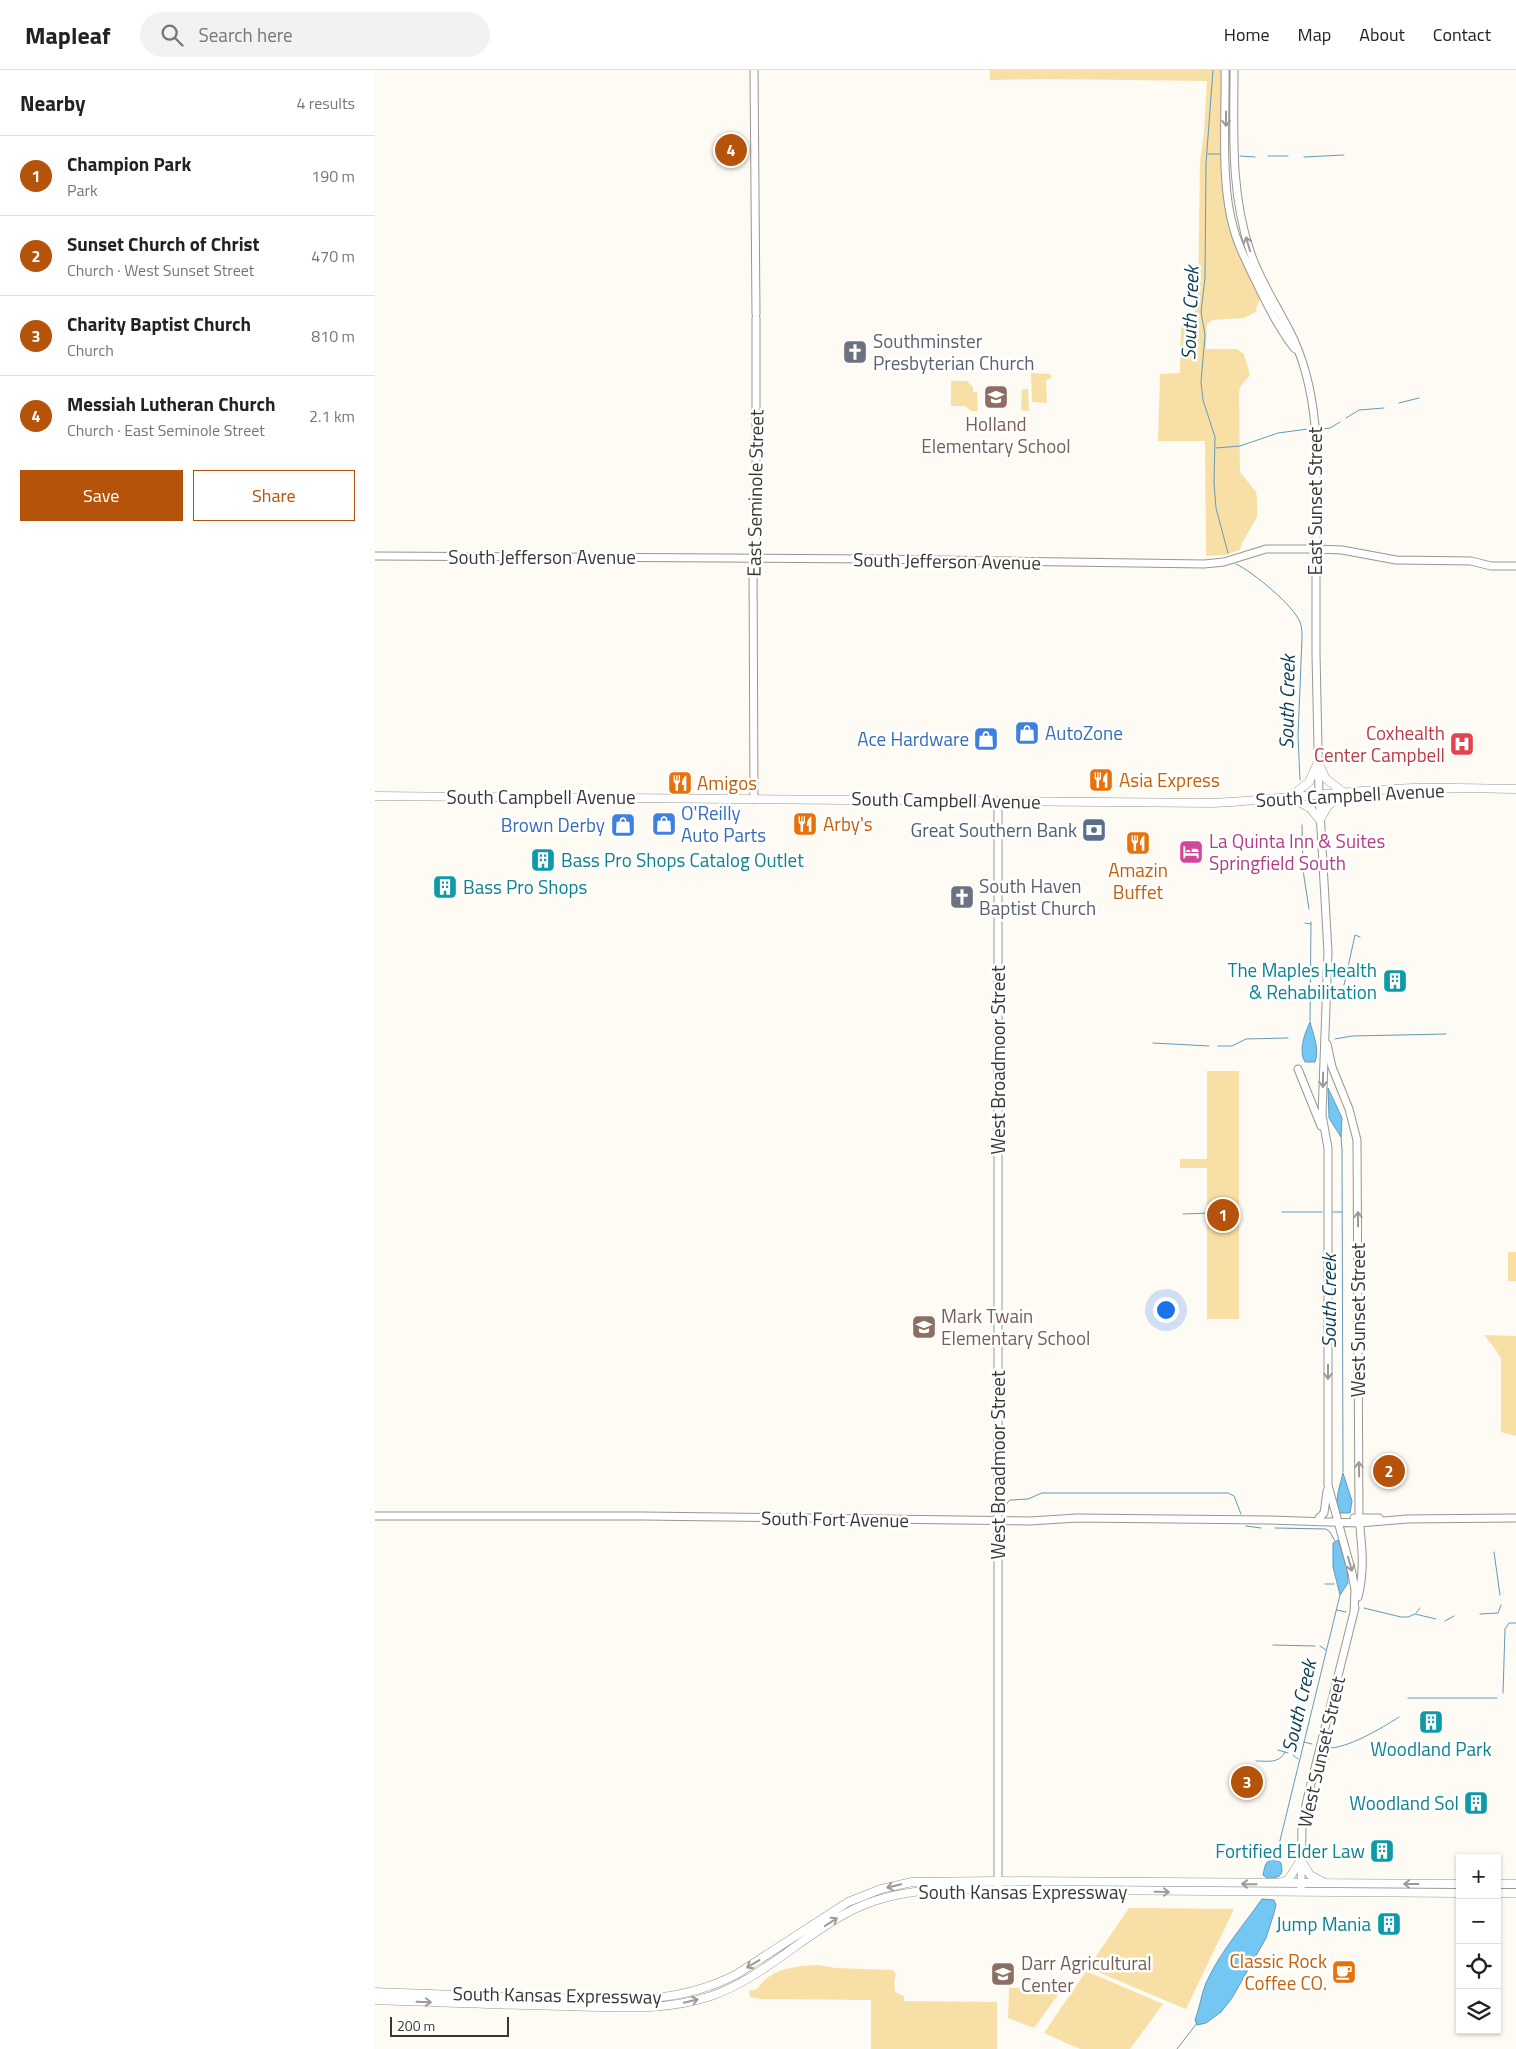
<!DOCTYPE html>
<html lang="en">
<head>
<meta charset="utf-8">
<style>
	body { margin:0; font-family:"Titillium Web",sans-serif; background:#f2f2f2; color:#222 }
	.controls { position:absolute; right:15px; bottom:15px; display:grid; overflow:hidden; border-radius:0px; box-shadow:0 1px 4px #0004 }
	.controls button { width:45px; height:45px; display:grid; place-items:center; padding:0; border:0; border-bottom:1px solid #e0e0e0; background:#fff; color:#222; font:25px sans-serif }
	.scale { position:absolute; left:15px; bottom:12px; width:119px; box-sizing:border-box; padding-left:5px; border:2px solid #383734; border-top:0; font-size:14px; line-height:18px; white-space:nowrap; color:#383734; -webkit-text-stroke:4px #fff; paint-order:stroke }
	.you { position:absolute; left:790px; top:1239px; width:18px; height:18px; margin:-12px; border:4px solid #fff; border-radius:50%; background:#1a73e8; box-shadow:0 0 0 8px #1a73e833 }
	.badge { display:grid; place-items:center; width:32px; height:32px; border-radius:50%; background:#b45309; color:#fff; font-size:16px; font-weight:700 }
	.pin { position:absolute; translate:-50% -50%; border:2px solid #fff; box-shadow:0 1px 5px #0006 }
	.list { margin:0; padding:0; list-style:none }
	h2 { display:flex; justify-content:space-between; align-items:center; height:65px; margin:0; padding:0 20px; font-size:21px }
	h2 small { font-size:16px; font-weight:400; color:#767676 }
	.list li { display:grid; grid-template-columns:32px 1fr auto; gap:15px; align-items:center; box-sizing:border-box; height:80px; padding:0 20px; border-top:1px solid #e0e0e0 }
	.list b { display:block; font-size:19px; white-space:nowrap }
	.list p { margin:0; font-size:16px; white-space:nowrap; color:#767676 }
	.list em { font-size:16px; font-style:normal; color:#767676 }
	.actions { display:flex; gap:10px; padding:15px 20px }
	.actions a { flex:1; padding:11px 0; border:1px solid #b45309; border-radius:0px; text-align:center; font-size:18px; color:#b45309 }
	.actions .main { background:#b45309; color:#fff }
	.icon { flex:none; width:28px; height:28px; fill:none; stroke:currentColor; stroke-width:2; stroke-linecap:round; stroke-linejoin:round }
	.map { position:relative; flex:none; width:1141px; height:1979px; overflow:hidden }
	header { display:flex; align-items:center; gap:30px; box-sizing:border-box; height:70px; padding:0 25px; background:#fff; border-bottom:1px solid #e0e0e0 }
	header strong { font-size:24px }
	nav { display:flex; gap:28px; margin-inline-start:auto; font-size:18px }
	.search { width:350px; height:45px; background:#f2f2f2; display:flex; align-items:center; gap:12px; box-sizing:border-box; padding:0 18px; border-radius:28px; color:#767676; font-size:19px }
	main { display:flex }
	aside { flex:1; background:#fff }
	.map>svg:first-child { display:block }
</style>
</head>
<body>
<header>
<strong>Mapleaf</strong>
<div class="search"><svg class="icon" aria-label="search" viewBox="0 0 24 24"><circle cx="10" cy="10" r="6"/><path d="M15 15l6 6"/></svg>Search here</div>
<nav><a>Home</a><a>Map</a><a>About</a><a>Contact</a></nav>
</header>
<main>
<aside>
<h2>Nearby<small>4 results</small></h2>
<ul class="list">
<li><span class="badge">1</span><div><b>Champion Park</b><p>Park</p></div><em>190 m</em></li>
<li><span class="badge">2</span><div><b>Sunset Church of Christ</b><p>Church · West Sunset Street</p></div><em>470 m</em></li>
<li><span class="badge">3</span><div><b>Charity Baptist Church</b><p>Church</p></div><em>810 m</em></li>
<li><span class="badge">4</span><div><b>Messiah Lutheran Church</b><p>Church · East Seminole Street</p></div><em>2.1 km</em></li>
</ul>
<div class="actions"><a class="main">Save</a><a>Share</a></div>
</aside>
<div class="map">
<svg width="1141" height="1979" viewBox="0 0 1141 1979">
	<rect width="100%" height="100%" fill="#fefbf4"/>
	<path fill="#f8dfa6" d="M615 0H846L847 91 850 135 859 172 885 230 881 238 882 241 869 248 838 250 832 254 831 279H862L869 284 875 305 865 317 864 323 865 402 881 422 882 429V447L867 473 865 480 850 485 831 486 830 371H783L785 304 805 303 806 254 820 255V230L823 226 825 92 829 62 832 11 671 9 615 10Z
		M656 303 676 304V309L671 310 672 333 657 332Z
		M576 311H592L598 317V322H602L603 341H596L590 336H576Z
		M647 319H653L654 341 646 340Z
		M832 1001H864V1249H832V1098H805V1089H832Z
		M1133 1182H1141V1211H1133Z
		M1109 1265 1141 1266V1366L1126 1362V1289L1121 1280Z
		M754 1838 859 1839 811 1939 713 1898Z
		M442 1895 461 1898 518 1900 521 1904 519 1912 520 1922 529 1926V1931L622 1932V1979H496V1930L385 1929 375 1927 374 1921 382 1919C395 1899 419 1896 442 1895Z
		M711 1901 788 1934 755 1979H705L669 1963Z
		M634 1918H688L659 1958 633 1948Z"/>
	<path fill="#74c6f3" stroke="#629bba" d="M935 952C938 964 945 979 940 992H930C923 980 930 963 935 952Z
		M953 1018 967 1048 966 1067 954 1048Z
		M968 1403 977 1431 975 1443H964C959 1430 965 1416 968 1403Z
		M963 1470 972 1498 973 1513 965 1525 958 1497V1473Z
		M900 1789 906 1793C909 1806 905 1808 892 1808L888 1805C890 1796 890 1790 900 1789Z
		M887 1829 899 1830 901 1835 899 1843 891 1868 857 1928 846 1942 831 1953 822 1955 820 1950C825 1937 826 1925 831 1913 845 1882 868 1856 887 1829Z"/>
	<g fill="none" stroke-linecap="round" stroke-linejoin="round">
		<path stroke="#629bba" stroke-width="1" d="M838 0 831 94 830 208 826 242 830 265 826 312 828 330 840 367 839 413 841 438 853 483
			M833 84H845
			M865 86 880 87
			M893 86H913
			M929 87 969 85
			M1024 333 1044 328
			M971 348 984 340 1009 338
			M948 359 955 358 965 352
			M841 378 865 376 903 363 933 359
			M861 494C878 502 918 535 925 552 927 557 927 562 927 568L923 666 925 710
			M927 755 928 800 934 839
			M930 853 936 854
			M969 915 980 865 985 867
			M935 951 936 852
			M960 969 977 966 1071 964
			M778 973 834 976
			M843 976H857L871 969 913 968
			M966 1066 967 1080 968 1402
			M907 1142H947
			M958 1142H967
			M808 1144 862 1142
			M629 1444 632 1433 635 1430 653 1429 667 1423H853L859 1426 866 1444
			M871 1456 886 1458
			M900 1458 951 1459 955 1462 960 1471
			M1119 1482 1125 1525
			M950 1514H959
			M989 1538 1026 1547H1033L1040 1544 1061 1549
			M962 1540 971 1542
			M1041 1543 1045 1538
			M1105 1544 1123 1543 1126 1535
			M1070 1551 1079 1546
			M898 1575 940 1576
			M945 1576 951 1580
			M1128 1623 1130 1559 1134 1553H1141
			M1033 1628H1122
			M929 1672 937 1674
			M903 1680 913 1683
			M918 1685 923 1689
			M953 1690 952 1678C972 1679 1007 1658 1024 1647
			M881 1691C892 1691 904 1694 910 1682
			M900 1791 965 1525
			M802 1979 822 1953"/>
		<defs>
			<path id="secondary" d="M379 0 381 244
				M850 0C851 49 845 114 859 160 865 182 876 200 885 220 895 240 906 262 920 279
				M859 0C859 63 855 121 875 181 885 212 905 240 919 270 933 301 939 335 941 369V584L944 724 953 882 947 1045 953 1078V1415L977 1503 980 1520 979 1542
				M0 486 497 489 829 494 849 492 891 479H941L967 480 1021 490 1096 491 1116 496H1141
				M379 729 378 493 381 462V248
				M952 974 957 997 974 1039 982 1070 984 1448C987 1476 990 1500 983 1527
				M923 999 946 1056
				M0 1446H267L655 1451 702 1448 893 1450 984 1453 1033 1449
				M944 1448 949 1443 952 1421
				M979 1448H1004
				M1029 1449 1141 1448
				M623 1815V731
				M926 1818 927 1756 932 1730 980 1538"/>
			<path id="primary" d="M943 692 951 709 968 722 952 737 945 750 935 738 915 727 934 712Z
				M0 726 837 733C898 730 958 722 1019 719 1060 716 1101 719 1141 719
				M905 1813 913 1810 926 1790 935 1805 950 1813
				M1122 1814H1141
				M1122 1823H1141
				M0 1922C60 1924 119 1927 179 1928 245 1929 301 1936 362 1904L473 1832 506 1819 537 1812 623 1811 1085 1814
				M0 1930C63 1932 126 1935 189 1936 239 1937 289 1942 336 1926 385 1909 423 1870 468 1845 499 1827 531 1822 566 1819L1085 1823"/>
		</defs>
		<use href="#secondary" stroke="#999690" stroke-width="9"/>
		<use href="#primary" stroke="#999690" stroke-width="9"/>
		<use href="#secondary" stroke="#fff" stroke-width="7"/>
		<use href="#primary" stroke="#fff" stroke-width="8"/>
	</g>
	<defs><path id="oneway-shaft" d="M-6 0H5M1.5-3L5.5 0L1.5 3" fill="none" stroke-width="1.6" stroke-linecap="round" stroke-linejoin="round" transform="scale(1.25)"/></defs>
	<g stroke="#9c9b9a">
		<use href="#oneway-shaft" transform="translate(851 49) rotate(90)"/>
		<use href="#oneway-shaft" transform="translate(873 174) rotate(-107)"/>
		<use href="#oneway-shaft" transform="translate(948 1010) rotate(91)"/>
		<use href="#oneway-shaft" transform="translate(983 1149) rotate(-90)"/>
		<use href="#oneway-shaft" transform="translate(953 1302) rotate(90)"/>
		<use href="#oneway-shaft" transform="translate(984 1399) rotate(-91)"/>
		<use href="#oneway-shaft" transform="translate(975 1494) rotate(74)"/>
		<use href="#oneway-shaft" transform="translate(874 1814) rotate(-179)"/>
		<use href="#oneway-shaft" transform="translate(1036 1814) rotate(-180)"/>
		<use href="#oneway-shaft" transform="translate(519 1816) rotate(167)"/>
		<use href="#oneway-shaft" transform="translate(787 1822) rotate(1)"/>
		<use href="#oneway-shaft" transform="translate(456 1852) rotate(-33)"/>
		<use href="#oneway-shaft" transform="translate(378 1894) rotate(149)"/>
		<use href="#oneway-shaft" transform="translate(316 1931) rotate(-14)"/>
		<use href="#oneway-shaft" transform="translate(49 1932) rotate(2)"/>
	</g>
	<defs>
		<symbol id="church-square" viewBox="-11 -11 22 22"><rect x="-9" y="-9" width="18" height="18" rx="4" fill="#6b7280" stroke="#fff"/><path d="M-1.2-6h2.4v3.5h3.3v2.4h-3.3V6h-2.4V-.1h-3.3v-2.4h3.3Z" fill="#fff"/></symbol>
		<symbol id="school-square" viewBox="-11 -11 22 22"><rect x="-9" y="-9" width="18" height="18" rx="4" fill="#8d6e63" stroke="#fff"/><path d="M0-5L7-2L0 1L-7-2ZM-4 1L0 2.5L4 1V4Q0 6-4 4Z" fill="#fff"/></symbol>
		<symbol id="shop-square" viewBox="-11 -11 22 22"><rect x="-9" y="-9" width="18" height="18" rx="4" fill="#3f7fe0" stroke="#fff"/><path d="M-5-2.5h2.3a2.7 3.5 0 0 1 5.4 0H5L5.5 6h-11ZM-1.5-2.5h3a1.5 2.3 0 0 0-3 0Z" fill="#fff"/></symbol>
		<symbol id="hospital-square" viewBox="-11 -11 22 22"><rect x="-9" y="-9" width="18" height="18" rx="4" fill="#e0444e" stroke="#fff"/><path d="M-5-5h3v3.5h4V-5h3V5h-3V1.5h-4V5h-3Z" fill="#fff"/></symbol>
		<symbol id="restaurant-square" viewBox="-11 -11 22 22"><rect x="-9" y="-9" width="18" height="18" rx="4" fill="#e8710a" stroke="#fff"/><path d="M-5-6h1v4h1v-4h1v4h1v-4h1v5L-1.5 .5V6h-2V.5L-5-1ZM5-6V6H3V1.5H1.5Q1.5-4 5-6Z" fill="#fff"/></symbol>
		<symbol id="bank-square" viewBox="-11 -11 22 22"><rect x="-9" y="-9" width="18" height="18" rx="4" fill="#5c6f8a" stroke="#fff"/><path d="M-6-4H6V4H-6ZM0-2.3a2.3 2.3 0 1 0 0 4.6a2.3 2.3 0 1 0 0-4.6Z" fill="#fff"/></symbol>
		<symbol id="hotel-square" viewBox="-11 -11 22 22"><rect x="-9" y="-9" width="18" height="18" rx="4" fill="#d1479c" stroke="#fff"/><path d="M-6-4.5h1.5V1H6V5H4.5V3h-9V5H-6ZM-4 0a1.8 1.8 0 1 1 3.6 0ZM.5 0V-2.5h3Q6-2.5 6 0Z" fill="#fff"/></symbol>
		<symbol id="building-square" viewBox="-11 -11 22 22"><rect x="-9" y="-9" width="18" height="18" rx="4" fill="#0f9aa8" stroke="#fff"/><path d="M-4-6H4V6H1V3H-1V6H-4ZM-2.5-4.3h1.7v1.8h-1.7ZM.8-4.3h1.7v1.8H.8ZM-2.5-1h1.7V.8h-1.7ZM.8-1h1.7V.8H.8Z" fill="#fff"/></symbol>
		<symbol id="cafe-square" viewBox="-11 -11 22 22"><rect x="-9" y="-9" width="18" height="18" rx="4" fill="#e8710a" stroke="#fff"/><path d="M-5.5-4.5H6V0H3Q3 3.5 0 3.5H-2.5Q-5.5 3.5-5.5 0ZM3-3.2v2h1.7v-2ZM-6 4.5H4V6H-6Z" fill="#fff"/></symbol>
		<symbol id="university-square" viewBox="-11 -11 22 22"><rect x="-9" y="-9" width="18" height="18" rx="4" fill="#8d6e63" stroke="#fff"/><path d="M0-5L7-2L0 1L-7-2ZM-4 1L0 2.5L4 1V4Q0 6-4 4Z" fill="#fff"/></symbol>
	</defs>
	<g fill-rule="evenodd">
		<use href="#church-square" x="466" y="268" width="28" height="28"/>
		<use href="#school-square" x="607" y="313" width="28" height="28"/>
		<use href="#shop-square" x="638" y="649" width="28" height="28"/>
		<use href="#shop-square" x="597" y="655" width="28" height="28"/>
		<use href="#hospital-square" x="1073" y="660" width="28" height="28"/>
		<use href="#restaurant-square" x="712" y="696" width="28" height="28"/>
		<use href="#restaurant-square" x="291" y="699" width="28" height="28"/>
		<use href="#shop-square" x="275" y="740" width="28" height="28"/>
		<use href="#restaurant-square" x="416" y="740" width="28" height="28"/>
		<use href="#shop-square" x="234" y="741" width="28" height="28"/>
		<use href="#bank-square" x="705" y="746" width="28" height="28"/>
		<use href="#restaurant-square" x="749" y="759" width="28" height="28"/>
		<use href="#hotel-square" x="802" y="768" width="28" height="28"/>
		<use href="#building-square" x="154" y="776" width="28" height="28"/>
		<use href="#building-square" x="56" y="803" width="28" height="28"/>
		<use href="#church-square" x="573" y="813" width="28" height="28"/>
		<use href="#building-square" x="1006" y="897" width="28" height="28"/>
		<use href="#school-square" x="535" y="1243" width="28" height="28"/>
		<use href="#building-square" x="1042" y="1638" width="28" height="28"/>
		<use href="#building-square" x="1087" y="1719" width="28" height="28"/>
		<use href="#building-square" x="993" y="1767" width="28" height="28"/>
		<use href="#building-square" x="1000" y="1840" width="28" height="28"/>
		<use href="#cafe-square" x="955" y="1888" width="28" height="28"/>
		<use href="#university-square" x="614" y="1890" width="28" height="28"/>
	</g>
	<g text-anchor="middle" stroke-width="5" stroke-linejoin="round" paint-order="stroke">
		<g font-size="19" fill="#5b616d" stroke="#fff" text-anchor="start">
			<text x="498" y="278">Southminster<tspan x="498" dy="22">Presbyterian Church</tspan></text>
			<text x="604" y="823">South Haven<tspan x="604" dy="22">Baptist Church</tspan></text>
		</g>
		<g font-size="19" fill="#785e54" stroke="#fff" text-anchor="start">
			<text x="621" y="361" text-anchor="middle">Holland<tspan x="621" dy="22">Elementary School</tspan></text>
			<text x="566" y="1253">Mark Twain<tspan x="566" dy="22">Elementary School</tspan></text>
			<text x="646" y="1900">Darr Agricultural<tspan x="646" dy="22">Center</tspan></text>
		</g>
		<g font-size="19" fill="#383734" stroke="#fff">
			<text transform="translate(380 423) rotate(-89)" y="7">East Seminole Street</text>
			<text transform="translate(940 431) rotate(-90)" y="7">East Sunset Street</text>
			<text x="167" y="494">South Jefferson Avenue</text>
			<text transform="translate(572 491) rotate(1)" y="7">South Jefferson Avenue</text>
			<text transform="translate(975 725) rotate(-3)" y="7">South Campbell Avenue</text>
			<text x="166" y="734">South Campbell Avenue</text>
			<text transform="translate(571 730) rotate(1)" y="7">South Campbell Avenue</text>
			<text transform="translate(623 990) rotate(-90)" y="7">West Broadmoor Street</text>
			<text transform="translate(983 1250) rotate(-90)" y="7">West Sunset Street</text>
			<text transform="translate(623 1395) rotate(-90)" y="7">West Broadmoor Street</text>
			<text transform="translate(460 1449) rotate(1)" y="7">South Fort Avenue</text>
			<text transform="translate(946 1682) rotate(-77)" y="7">West Sunset Street</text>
			<text x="648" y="1829">South Kansas Expressway</text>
			<text transform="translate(182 1925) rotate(1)" y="7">South Kansas Expressway</text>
		</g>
		<g font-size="19" fill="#366cbe" stroke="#fff" text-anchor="start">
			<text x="670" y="670">AutoZone</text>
			<text x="594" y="676" text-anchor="end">Ace Hardware</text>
			<text x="306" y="750">O'Reilly<tspan x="306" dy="22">Auto Parts</tspan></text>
			<text x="230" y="762" text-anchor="end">Brown Derby</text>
		</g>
		<g font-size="19" fill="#be3a42" stroke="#fff" text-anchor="end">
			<text x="1070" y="670">Coxhealth<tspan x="1070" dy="22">Center Campbell</tspan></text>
		</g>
		<g font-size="19" fill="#c56008" stroke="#fff" text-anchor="start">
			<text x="744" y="717">Asia Express</text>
			<text x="322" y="720">Amigos</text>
			<text x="448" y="761">Arby's</text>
			<text x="763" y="807" text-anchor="middle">Amazin<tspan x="763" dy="22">Buffet</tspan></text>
			<text x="952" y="1898" text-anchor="end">Classic Rock<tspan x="952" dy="22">Coffee CO.</tspan></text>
		</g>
		<g font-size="19" fill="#4e5e75" stroke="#fff" text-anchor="end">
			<text x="702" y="767">Great Southern Bank</text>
		</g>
		<g font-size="19" fill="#b23c85" stroke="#fff" text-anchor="start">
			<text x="834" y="778">La Quinta Inn &amp; Suites<tspan x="834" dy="22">Springfield South</tspan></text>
		</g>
		<g font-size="19" fill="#0d838f" stroke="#fff" text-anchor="end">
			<text x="186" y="797" text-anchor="start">Bass Pro Shops Catalog Outlet</text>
			<text x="88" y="824" text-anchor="start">Bass Pro Shops</text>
			<text x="1002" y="907">The Maples Health<tspan x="1002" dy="22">&amp; Rehabilitation</tspan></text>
			<text x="1056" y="1686" text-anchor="middle">Woodland Park</text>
			<text x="1084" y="1740">Woodland Sol</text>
			<text x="990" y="1788">Fortified Elder Law</text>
			<text x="996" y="1861">Jump Mania</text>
		</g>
		<g font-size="20" font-style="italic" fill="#0b3c53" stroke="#fff">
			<text transform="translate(815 243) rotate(-88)" y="7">South Creek</text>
			<text transform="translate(912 632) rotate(-89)" y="7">South Creek</text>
			<text transform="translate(954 1231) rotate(-90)" y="7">South Creek</text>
			<text transform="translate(924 1636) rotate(-77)" y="7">South Creek</text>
		</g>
	</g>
</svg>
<div class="controls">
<button>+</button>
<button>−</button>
<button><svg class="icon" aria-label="locate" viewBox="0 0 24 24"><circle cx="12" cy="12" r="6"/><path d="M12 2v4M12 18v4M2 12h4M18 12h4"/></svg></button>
<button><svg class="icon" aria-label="layers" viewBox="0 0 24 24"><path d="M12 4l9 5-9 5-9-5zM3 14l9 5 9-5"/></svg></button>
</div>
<div class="scale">200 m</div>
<div class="you"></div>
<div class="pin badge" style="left:848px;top:1145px">1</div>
<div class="pin badge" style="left:1014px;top:1401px">2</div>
<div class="pin badge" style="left:872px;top:1712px">3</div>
<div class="pin badge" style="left:356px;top:80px">4</div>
</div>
</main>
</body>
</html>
